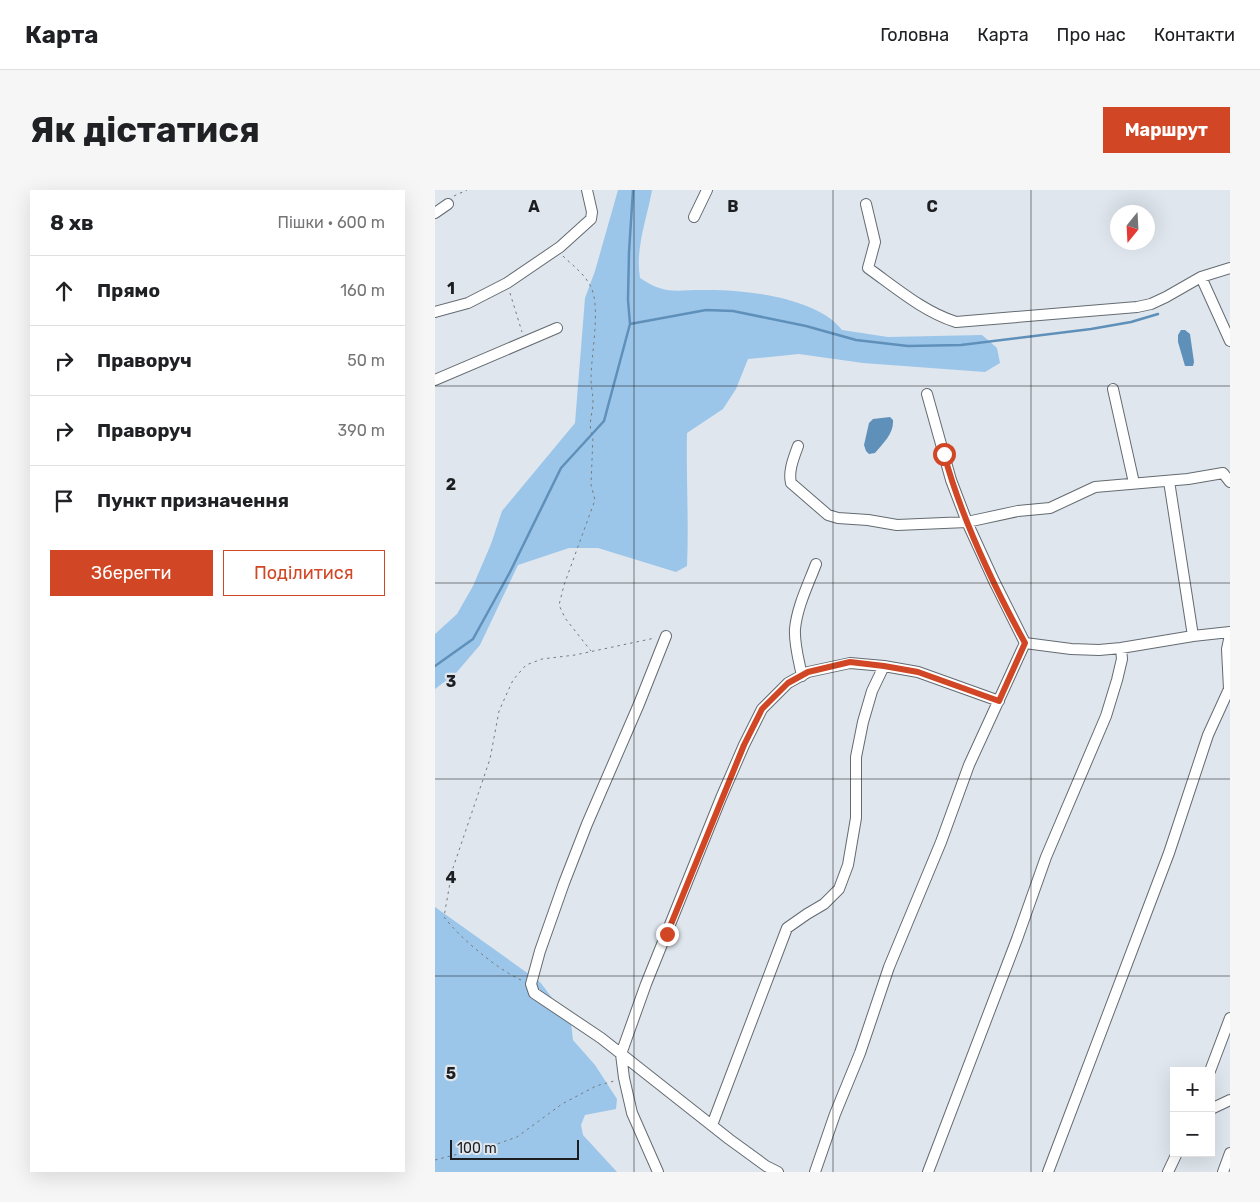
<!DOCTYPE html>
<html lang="uk">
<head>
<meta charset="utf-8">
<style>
	body { margin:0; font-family:Rubik,sans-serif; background:#f6f6f6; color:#202124 }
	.controls { position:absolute; right:15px; bottom:15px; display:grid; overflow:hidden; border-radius:0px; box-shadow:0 5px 20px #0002 }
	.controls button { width:45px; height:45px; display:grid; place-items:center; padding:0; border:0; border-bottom:1px solid #e0e0e0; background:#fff; color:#202124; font:25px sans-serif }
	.compass { position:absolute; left:675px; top:15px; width:45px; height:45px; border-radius:50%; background:#fff; box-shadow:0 5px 20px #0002; rotate:198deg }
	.scale { position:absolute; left:15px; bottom:12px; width:129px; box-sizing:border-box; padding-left:5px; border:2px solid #1c1e21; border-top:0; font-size:14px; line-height:18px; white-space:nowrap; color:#1c1e21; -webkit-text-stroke:4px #dfe6ed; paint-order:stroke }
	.stop { position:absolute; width:15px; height:15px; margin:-11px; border:4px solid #d14725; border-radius:50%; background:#fff }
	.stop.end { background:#d14725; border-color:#fff; box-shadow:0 1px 5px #0008 }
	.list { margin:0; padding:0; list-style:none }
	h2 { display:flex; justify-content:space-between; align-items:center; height:65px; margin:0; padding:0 20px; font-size:21px }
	h2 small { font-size:16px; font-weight:400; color:#757577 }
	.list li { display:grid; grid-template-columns:32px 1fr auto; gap:15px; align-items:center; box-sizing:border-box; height:70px; padding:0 20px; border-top:1px solid #e0e0e0 }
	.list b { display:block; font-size:19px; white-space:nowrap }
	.list em { font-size:16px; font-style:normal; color:#757577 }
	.actions { display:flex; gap:10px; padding:15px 20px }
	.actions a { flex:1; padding:11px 0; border:1px solid #d14725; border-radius:0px; text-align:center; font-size:18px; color:#d14725 }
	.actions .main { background:#d14725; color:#fff }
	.icon { flex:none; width:28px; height:28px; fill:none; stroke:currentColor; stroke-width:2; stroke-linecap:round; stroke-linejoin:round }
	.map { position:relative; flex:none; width:795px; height:982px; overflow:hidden; border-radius:0px }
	header { display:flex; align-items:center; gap:30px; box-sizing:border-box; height:70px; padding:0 25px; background:#fff; border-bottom:1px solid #e0e0e0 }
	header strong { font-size:24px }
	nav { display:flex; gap:28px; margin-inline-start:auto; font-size:18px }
	.intro { display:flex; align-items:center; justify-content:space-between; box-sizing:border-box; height:120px; padding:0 30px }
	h1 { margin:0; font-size:35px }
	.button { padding:12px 22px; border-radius:0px; background:#d14725; color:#fff; font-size:18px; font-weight:700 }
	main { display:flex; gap:30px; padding:0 30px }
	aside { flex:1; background:#fff; border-radius:0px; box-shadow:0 5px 20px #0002 }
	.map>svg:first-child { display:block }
</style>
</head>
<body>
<header>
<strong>Карта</strong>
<nav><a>Головна</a><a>Карта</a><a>Про нас</a><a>Контакти</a></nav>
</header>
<div class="intro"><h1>Як дістатися</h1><a class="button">Маршрут</a></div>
<main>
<aside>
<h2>8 хв<small>Пішки · 600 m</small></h2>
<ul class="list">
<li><svg class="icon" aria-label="ahead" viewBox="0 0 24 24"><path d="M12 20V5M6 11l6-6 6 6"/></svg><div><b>Прямо</b></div><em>160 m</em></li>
<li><svg class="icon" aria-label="right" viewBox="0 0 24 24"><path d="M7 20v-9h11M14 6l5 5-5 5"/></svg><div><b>Праворуч</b></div><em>50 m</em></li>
<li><svg class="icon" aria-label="right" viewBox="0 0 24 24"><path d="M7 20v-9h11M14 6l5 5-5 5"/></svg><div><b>Праворуч</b></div><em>390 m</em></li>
<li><svg class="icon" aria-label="arrive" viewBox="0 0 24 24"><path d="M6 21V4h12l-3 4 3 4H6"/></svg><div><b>Пункт призначення</b></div></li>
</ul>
<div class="actions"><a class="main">Зберегти</a><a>Поділитися</a></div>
</aside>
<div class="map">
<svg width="795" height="982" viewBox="0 0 795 982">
	<rect width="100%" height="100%" fill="#dfe6ed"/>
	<path fill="#9cc6e9" d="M183 0H217C212 29 200 58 205 88 230 105 240 100 267 100 307 99 382 107 407 140L453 147 547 145 562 158 565 173 550 182 428 173 364 164 313 169 301 199 288 219 252 243C251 288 254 332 252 376L241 382 163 358H134L83 375 45 455 21 483 0 499V444L22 424 38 396 56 354 67 321 140 233 150 108 160 81Z
		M0 717 105 792 136 833 138 850 160 875 182 909 181 919 150 925 146 935 148 945 182 982H0Z"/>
	<path fill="#5f90ba" d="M746 140H750L755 144 759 172 758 176H750L743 152V145Z
		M455 227 458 230C459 244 448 253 440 263L434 264 431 261 429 255 434 233 438 229Z"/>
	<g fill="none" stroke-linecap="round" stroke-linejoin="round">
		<path stroke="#5f90ba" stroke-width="2.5" d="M195 134 271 120 298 121 371 136 421 150 473 156 526 155 656 139 696 132 723 124
			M0 476 38 449 75 382 126 278 169 231 195 134 193 110 194 62 198 0"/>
		<defs>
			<path id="minor" d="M431 14 440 52 433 78C461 98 489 122 521 132L702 117 716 114 731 107 766 87 795 78
				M0 23 13 14
				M259 27 272 0
				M766 87 795 151
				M0 122 33 113 72 93 125 57 156 29 157 22 152 0
				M0 190 122 138
				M678 199 699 293
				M492 204 516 290 532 332 583 321 615 318 660 297 753 289 788 283 795 292
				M363 256C359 267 353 281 356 293L393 325 403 328 433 330 462 335 532 332 559 391 590 453 636 459 664 460 686 458 758 446 795 442
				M734 291 758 446
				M231 446 204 514 152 634 129 693 105 761 96 794 99 803 166 848 294 949 331 976 343 982
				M367 486C364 471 359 454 360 439 362 417 373 395 381 374
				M775 881 795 828
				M776 919 795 910
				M277 935 352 738 372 724 389 714 404 699 413 675 421 628V567L428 532 437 501 449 476
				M223 982 197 923 189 888 186 864 211 794 286 608 309 555 327 519 353 493 373 482 415 473 449 476 483 482 564 511
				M380 982 400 924 425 863 454 777 506 652 534 575 590 453
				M493 982 582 749 611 667 671 526 682 490 687 469 686 458
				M613 982 734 663 773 545 794 499 792 459 795 445
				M733 982 742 963
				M788 982 795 963"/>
		</defs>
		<use href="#minor" stroke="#646b71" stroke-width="12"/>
		<path stroke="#757a7e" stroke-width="1" stroke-dasharray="2.5 4" stroke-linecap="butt" d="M19 6 32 0
			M128 66C138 76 149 83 156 97 166 118 156 165 156 189 156 197 158 204 158 212 158 223 152 236 158 246L156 295 160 310 129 395 124 415 130 428 156 461
			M75 103 87 142
			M86 790C62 779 25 748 9 727L17 681 55 569 64 521 78 490 91 475 107 469 140 465 220 448
			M0 970 62 954 82 947 127 914 161 896 179 891"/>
		<use href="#minor" stroke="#fff" stroke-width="10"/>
	</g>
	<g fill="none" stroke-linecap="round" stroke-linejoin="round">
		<path stroke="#d14725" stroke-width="6" d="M232 744 309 555 327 519 353 493 373 482 415 472 449 476 483 482 564 511 590 453C557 393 527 330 509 264"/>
	</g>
	<path fill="none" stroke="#1c1e21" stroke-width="1" stroke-opacity="0.55" d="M199 0V982M398 0V982M596 0V982M0 196H795M0 393H795M0 589H795M0 786H795"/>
	<g font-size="16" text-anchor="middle" font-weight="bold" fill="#1c1e21" stroke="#dfe6ed" stroke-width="4.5" stroke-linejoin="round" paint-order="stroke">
		<text x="99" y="22">A</text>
		<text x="298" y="22">B</text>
		<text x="497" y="22">C</text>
		<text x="16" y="104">1</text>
		<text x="16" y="300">2</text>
		<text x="16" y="497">3</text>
		<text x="16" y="693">4</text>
		<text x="16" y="889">5</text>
	</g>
</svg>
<div class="controls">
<button>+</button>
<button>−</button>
</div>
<svg class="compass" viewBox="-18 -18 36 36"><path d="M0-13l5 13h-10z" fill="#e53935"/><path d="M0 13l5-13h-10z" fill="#757577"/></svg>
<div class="scale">100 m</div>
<div class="stop" style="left:509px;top:264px"></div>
<div class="stop end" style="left:232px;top:744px"></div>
</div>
</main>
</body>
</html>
